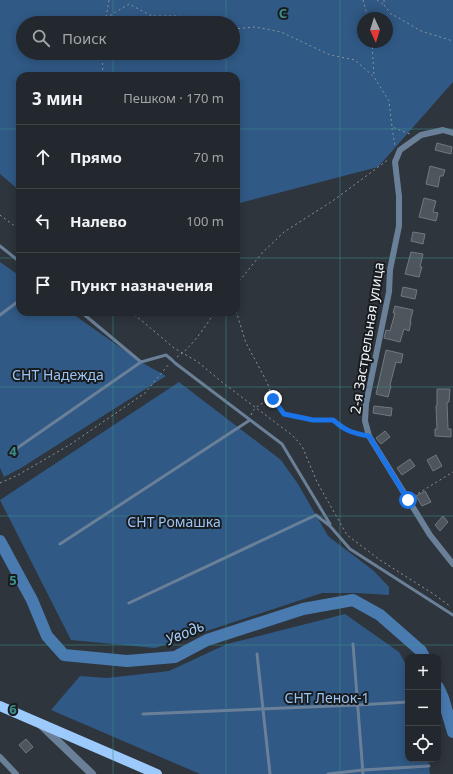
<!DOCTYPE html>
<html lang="ru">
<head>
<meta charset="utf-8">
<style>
	body { margin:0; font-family:"Noto Sans",sans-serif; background:#2e3439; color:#f1f3f6 }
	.controls { position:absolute; right:12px; bottom:12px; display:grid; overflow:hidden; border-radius:8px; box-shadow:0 2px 10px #0003 }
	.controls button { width:36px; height:36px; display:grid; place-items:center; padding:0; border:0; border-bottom:1px solid #3f4449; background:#22282d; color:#f1f3f6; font:20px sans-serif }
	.compass { position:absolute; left:357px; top:12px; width:36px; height:36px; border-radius:50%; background:#22282d; box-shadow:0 2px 10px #0003; rotate:176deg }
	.stop { position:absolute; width:12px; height:12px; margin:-9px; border:3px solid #1a73e8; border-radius:50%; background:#fff }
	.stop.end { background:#1a73e8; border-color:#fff; box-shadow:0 1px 4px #0008 }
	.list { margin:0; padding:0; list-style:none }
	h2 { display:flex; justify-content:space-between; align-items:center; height:52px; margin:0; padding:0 16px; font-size:17px }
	h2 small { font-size:13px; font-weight:400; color:#a2a6aa }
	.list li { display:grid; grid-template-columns:26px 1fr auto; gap:12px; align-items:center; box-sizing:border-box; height:64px; padding:0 16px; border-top:1px solid #3f4449 }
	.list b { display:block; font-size:15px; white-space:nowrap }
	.list em { font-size:13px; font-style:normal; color:#a2a6aa }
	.icon { flex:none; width:22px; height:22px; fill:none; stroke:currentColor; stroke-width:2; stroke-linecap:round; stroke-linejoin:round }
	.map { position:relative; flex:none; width:453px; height:774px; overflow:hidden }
	.search { position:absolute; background:#22282d; box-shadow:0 2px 10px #0003; left:16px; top:16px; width:224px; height:44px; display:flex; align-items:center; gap:10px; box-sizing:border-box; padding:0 14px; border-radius:22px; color:#a2a6aa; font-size:15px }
	.panel { position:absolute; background:#22282d; box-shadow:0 2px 10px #0003; left:16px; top:72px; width:224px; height:244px; border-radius:12px }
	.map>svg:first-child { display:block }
</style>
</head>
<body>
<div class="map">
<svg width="453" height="774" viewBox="0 0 453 774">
	<rect width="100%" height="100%" fill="#2e353c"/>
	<path fill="#305985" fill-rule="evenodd" d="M0 0H453V82L378 167 236 204V76H20V191L0 174ZM363 18H387V42H363ZM23 23H233V53H23Z
		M0 262 20 276V312H70L141 362 166 376 21 468 4 477 0 468Z
		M179 382 281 460 298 484 328 536 374 571 389 587V595L356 593H322L155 648 71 640 0 500Z
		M345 614 399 652 408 668V759H428L430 774H200L51 710 80 676 107 678 169 671 227 644Z"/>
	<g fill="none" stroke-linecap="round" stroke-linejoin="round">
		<path stroke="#497bb1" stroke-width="12" d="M0 541 32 600 47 636 64 655 127 661 175 657 207 640 303 609 353 600 380 615 421 651 424 657
			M438 687 443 698 453 732"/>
	</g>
	<path fill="#4e555d" stroke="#707880" d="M437 143 452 147 451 154 435 150Z
		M430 166 445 170 443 176H440L438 187 426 184Z
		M424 198 436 201 433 212 438 213 436 221 419 217Z
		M413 232 425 234 423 244 411 241Z
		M411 252 423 254 420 267H422L419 277 405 274Z
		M403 287 417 290 415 299 401 296Z
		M395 306 413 310 410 322H411L409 331 404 329 400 342 384 338 386 330 390 331 395 313H393Z
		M386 350 403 354 401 363 396 362 390 385 391 386 388 397 376 394Z
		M437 389H450L449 402H447L448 429H451V437L435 436V429H437L436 406H437Z
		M374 406 392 408 391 416 373 413Z
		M385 431 390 437 381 444 376 438Z
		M436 455 442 466 433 471 427 460Z
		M410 459 415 466 402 475 397 468Z
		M425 491 431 502 422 506 416 496Z
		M443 516 448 522 440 531 435 525Z
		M26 739 33 747 26 753 19 745Z"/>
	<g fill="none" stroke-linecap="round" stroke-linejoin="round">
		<path stroke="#8d9398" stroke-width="1" stroke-dasharray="2 3" stroke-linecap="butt" d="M363 0 368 18
			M377 0 384 5
			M384 0V5L391 14 397 17 421 31 453 41
			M106 17 109 0
			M105 23 106 18 129 4 152 16H179L199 23
			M233 29 255 27 281 32 330 55 355 60 374 77 389 101 392 127 410 134
			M372 42 374 76
			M102 53 103 76
			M392 128 395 146
			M0 215 20 230
			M236 285 262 253 284 232 334 200 389 159
			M236 311 246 343 267 382 273 399
			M130 312 141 320 174 348 198 362 223 383 292 435 302 446 317 482 347 535 380 560 435 595 451 607
			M177 357C193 346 204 328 215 312
			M251 415C254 406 264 402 273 399L284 413 313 420H333C342 427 350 432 361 434
			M0 483 18 475 71 444 145 393 169 364
			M414 496 453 472"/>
		<path stroke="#6a7f98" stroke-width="3" d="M0 246 20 262
			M81 312 141 362 166 355 172 360 175 363 282 444 330 524
			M0 315 20 300
			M10 453 141 362
			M60 544 250 420
			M129 603 316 515 330 526 350 549 453 615
			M353 644 363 774
			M257 654 270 774
			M143 714 358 705 408 702
			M328 774 363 770 429 766"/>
		<path stroke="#6a7f98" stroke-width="6" d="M453 133 443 130 421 135 400 150 395 162 399 196V226L390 270 389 292 366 404 365 421 369 436 430 535 453 564
			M0 757 16 774"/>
		<path stroke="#6a7f98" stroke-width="8" d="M42 726 92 774"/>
		<path stroke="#9dcafc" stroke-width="10" d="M0 706 157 774"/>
	</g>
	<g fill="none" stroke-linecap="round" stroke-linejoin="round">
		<path stroke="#1a73e8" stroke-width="5" d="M273 399 284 414 313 420H333C346 431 352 433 369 436L408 500"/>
	</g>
	<path fill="none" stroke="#3c8f8a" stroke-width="1" stroke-opacity="0.55" d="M113 0V23M226 0V23M340 0V774M113 53V76M226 53V76M0 129H20M236 129H453M0 258H20M236 258H453M113 312V774M226 312V774M0 387H453M0 516H453M0 645H453"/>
	<g text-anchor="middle" stroke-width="4" stroke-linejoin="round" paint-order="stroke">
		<g font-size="14" fill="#eff4f8" stroke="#191c1f">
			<text transform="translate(367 338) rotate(-81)" y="5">2-я Застрельная улица</text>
		</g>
		<g font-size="14" fill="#9bc3f1" stroke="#191c1f">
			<text x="58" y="380">СНТ Надежда</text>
			<text x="174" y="527">СНТ Ромашка</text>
			<text x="327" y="703">СНТ Ленок-1</text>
		</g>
		<g font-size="15" font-style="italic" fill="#a4ccfa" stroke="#191c1f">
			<text transform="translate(185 633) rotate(-23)" y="5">Уводь</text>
		</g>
	</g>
	<g font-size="13" text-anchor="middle" font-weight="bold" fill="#3c8f8a" stroke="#191c1f" stroke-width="4" stroke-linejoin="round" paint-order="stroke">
		<text x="283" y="18">C</text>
		<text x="13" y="456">4</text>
		<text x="13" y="585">5</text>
		<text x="13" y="714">6</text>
	</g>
</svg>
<div class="controls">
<button>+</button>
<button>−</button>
<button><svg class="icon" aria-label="locate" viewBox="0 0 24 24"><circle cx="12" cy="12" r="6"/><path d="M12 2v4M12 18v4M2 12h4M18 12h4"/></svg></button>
</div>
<svg class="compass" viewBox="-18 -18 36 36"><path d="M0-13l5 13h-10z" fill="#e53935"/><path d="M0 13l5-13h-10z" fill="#a2a6aa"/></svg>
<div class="stop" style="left:408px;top:500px"></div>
<div class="stop end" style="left:273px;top:399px"></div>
<div class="search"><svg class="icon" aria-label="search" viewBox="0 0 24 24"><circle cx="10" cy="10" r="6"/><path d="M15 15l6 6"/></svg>Поиск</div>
<section class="panel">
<h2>3 мин<small>Пешком · 170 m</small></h2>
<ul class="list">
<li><svg class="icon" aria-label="ahead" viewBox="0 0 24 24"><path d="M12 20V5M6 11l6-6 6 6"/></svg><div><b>Прямо</b></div><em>70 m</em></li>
<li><svg class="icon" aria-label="left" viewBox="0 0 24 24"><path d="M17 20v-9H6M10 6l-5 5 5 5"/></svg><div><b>Налево</b></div><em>100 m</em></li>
<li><svg class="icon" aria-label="arrive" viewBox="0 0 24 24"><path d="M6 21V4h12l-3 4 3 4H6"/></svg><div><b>Пункт назначения</b></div></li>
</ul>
</section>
</div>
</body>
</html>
